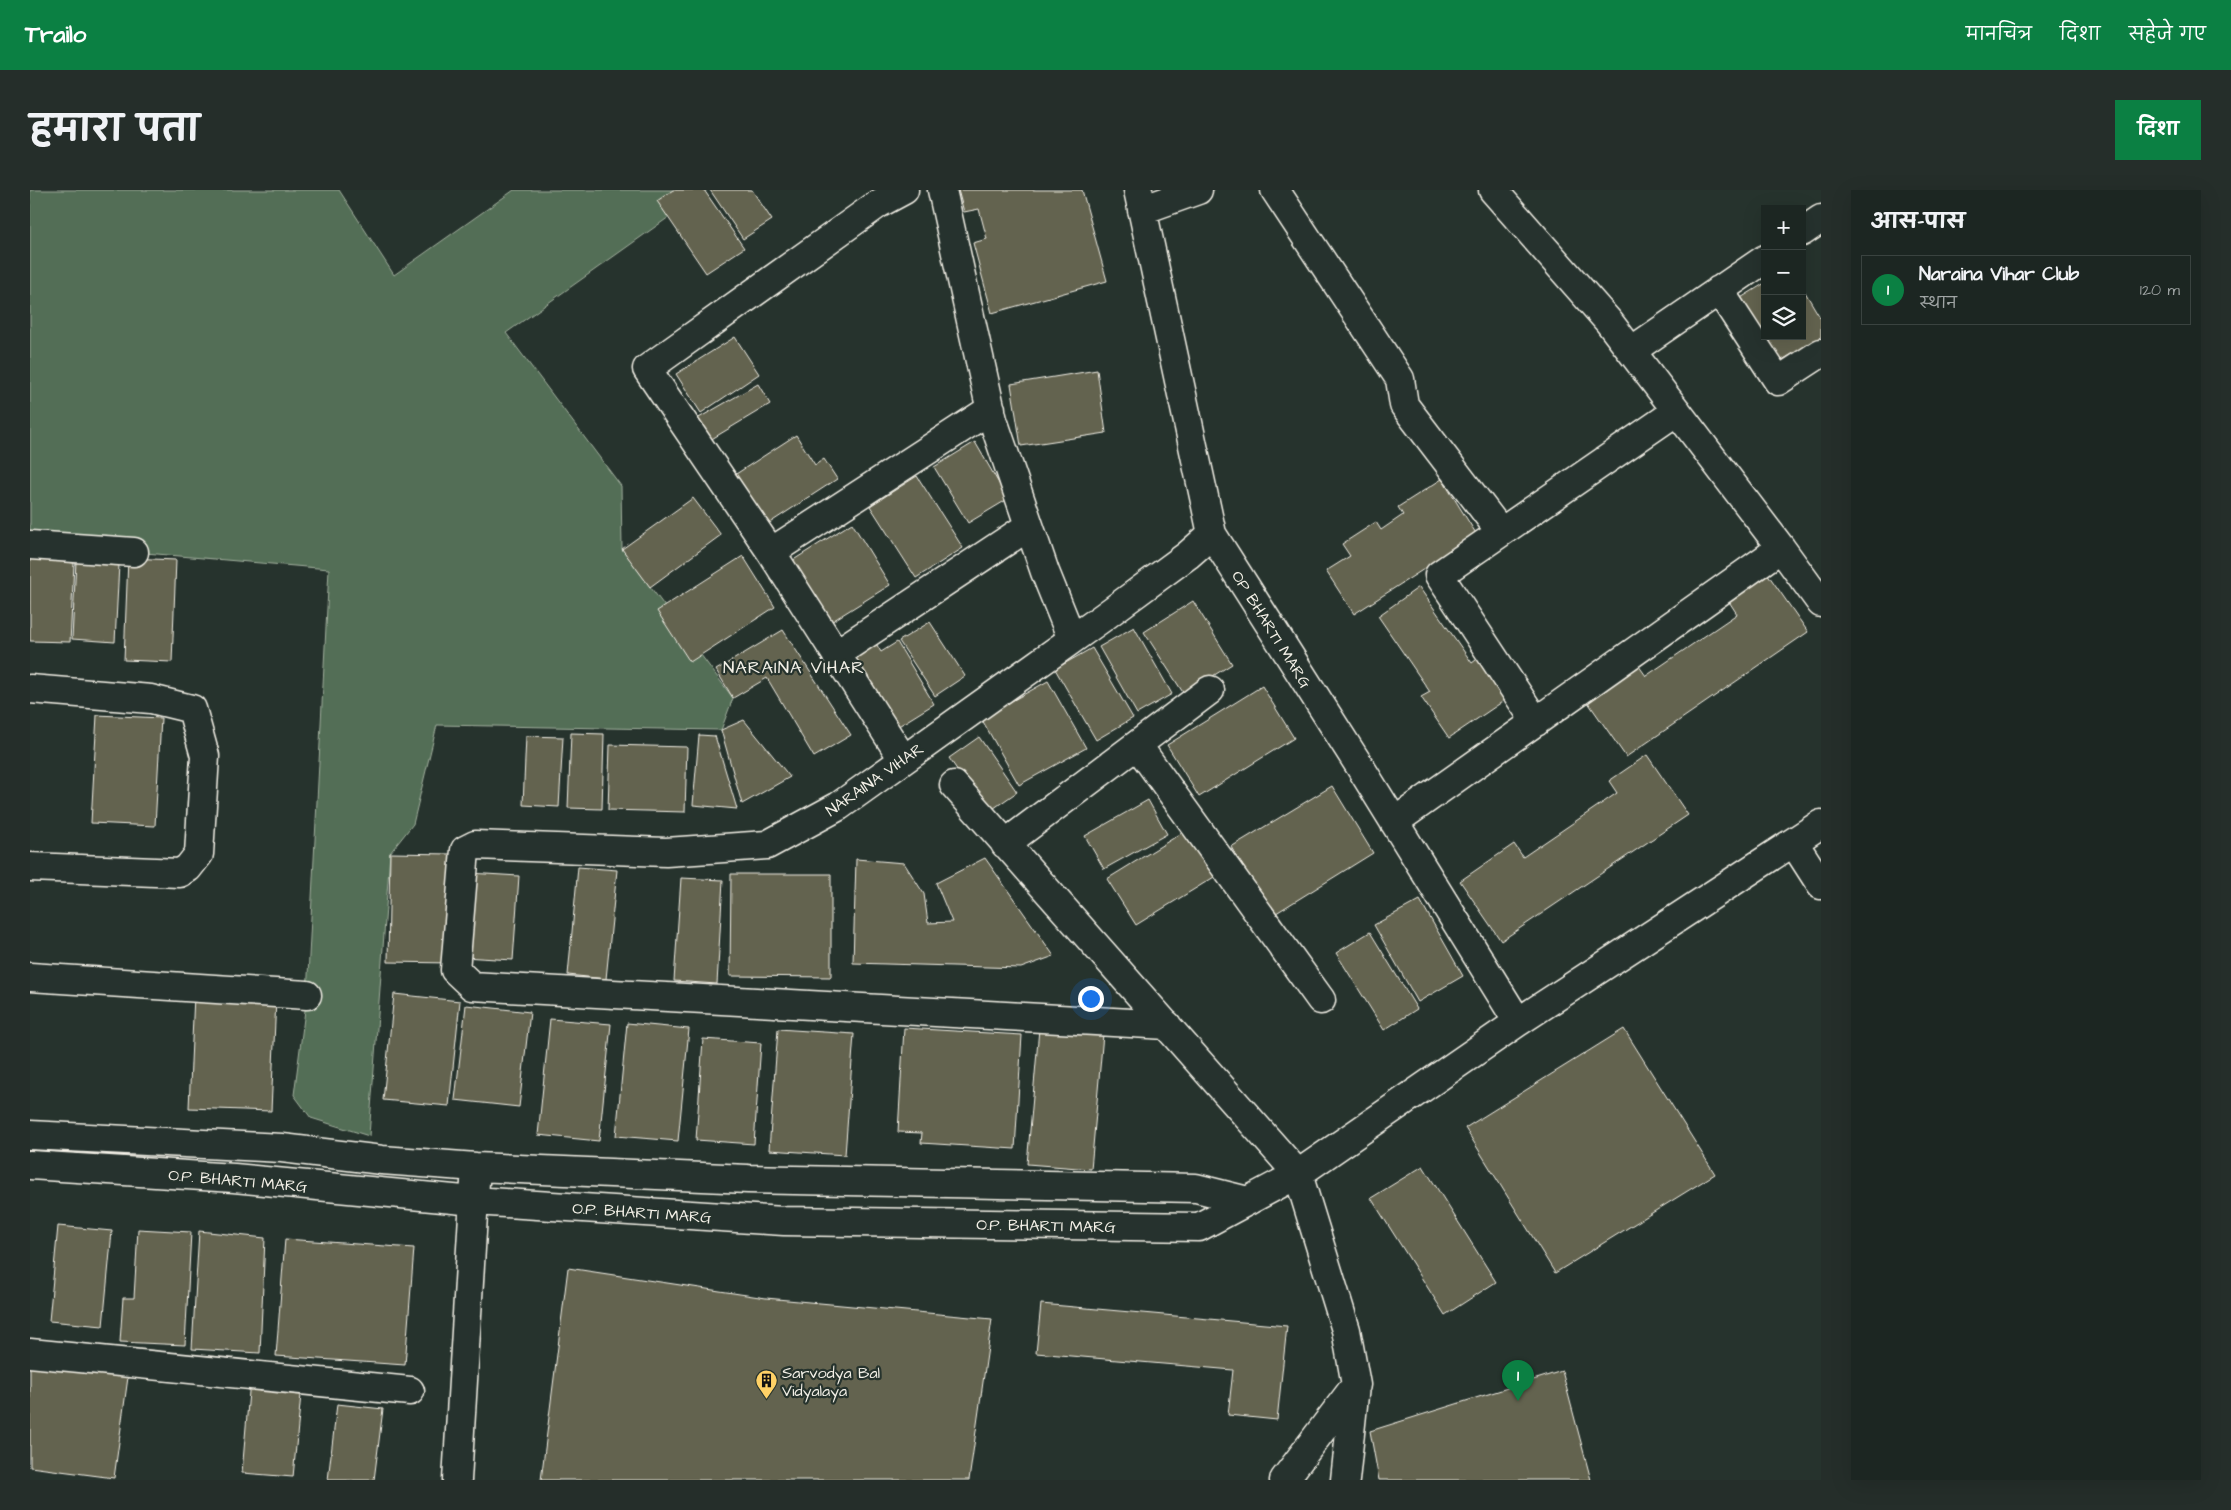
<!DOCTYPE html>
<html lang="hi">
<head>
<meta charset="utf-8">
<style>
	body { margin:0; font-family:"Architects Daughter","Playpen Sans Deva",sans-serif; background:#252e2a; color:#f1f3f6 }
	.controls { position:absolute; right:15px; top:15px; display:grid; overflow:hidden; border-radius:0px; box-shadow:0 5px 20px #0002 }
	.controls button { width:45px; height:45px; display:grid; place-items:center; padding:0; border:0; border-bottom:1px solid #3a4340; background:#1c2622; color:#f1f3f6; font:25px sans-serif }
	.you { position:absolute; left:1060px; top:808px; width:18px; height:18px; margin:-12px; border:4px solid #fff; border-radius:50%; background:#1a73e8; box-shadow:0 0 0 8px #1a73e833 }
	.badge { display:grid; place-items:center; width:32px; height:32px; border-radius:50%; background:#0b8043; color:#fff; font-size:16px; font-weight:700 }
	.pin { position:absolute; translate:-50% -41px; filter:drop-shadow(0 1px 2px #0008) }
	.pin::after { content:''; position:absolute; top:26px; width:18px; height:15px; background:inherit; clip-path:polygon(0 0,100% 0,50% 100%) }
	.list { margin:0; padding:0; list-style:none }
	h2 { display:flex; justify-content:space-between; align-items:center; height:65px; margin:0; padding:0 20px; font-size:21px }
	h2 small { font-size:16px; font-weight:400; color:#a0a5a5 }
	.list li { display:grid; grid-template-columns:32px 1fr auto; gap:15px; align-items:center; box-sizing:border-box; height:70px; margin:0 10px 10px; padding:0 10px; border:1px solid #3a4340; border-radius:0px }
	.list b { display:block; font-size:19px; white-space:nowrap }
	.list p { margin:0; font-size:16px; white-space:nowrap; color:#a0a5a5 }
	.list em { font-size:16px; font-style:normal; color:#a0a5a5 }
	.icon { flex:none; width:28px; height:28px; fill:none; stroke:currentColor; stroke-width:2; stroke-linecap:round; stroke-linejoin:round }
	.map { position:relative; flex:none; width:1791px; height:1290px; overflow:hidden; border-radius:0px }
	header { display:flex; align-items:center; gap:30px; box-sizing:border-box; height:70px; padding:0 25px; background:#0b8043; color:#fff }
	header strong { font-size:24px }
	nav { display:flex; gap:28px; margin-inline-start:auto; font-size:18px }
	.intro { display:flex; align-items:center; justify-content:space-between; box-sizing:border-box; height:120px; padding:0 30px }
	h1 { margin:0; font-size:35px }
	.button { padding:12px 22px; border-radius:0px; background:#0b8043; color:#fff; font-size:18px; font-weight:700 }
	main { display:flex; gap:30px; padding:0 30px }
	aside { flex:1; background:#1c2622; border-radius:0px; box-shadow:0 5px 20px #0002 }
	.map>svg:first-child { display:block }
</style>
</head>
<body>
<header>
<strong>Trailo</strong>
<nav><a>मानचित्र</a><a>दिशा</a><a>सहेजे गए</a></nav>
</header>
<div class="intro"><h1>हमारा पता</h1><a class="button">दिशा</a></div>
<main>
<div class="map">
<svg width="1791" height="1290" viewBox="0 0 1791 1290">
	<rect width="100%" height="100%" fill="#26332d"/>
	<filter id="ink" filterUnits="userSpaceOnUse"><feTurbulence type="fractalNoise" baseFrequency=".02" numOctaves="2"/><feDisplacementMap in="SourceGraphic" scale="10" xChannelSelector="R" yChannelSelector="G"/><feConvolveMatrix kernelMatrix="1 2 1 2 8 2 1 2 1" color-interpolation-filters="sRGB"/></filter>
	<g filter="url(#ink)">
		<path fill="#526e56" stroke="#a3b09f" d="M0 0H309L364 85 484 0H677L476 143 591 296 592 359 703 508 691 540 407 535 383 634 360 663 339 946 281 928 264 905 277 805 299 379 104 362 0 358Z"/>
		<path fill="#64644f" stroke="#f4f1e8" d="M643 0H674L714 58 676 83 627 11Z
			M680 0H722L742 30 713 49Z
			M928 0H1052L1077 91 962 123 943 53 957 49 949 19 934 22Z
			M1735 93V146H1772V97L1791 129V147L1747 173 1709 109Z
			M705 147 729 184 671 223 646 184Z
			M1067 180 1076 243 991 256 981 194Z
			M728 194 740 214 680 250 667 229Z
			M766 245 785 275 794 269 807 289 738 334 706 284Z
			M945 252 978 309 938 333 904 277Z
			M887 286 933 358 886 388 840 316Z
			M1412 289 1447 345 1324 424 1296 381 1320 366 1312 354 1346 332 1351 340 1373 325 1368 317Z
			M663 308 691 345 620 397 592 359Z
			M822 333 860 395 796 435 757 374Z
			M713 366 745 417 660 472 627 421Z
			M0 368 44 373 40 452 0 451Z
			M98 368 146 370 142 472 94 470Z
			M46 371 89 374 85 452 42 449Z
			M1737 383 1778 442 1596 567 1555 508 1606 472 1616 486 1707 424 1698 410Z
			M1389 397 1442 473 1450 467 1478 508 1419 548 1391 507 1400 502 1348 426Z
			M1163 411 1202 474 1154 504 1114 442Z
			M900 432 935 486 905 506 869 451Z
			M1104 437 1142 504 1107 524 1069 457Z
			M753 440 821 545 784 567 737 488 703 508 686 480Z
			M844 450 851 462 867 452 904 514 867 537 822 464Z
			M1062 458 1103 528 1066 550 1025 479Z
			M1018 491 1056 558 989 595 951 528Z
			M1232 496 1264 548 1169 607 1137 555Z
			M67 525 131 528 125 636 61 633Z
			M714 530 760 587 712 614 691 540Z
			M541 543 574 544 572 619 538 618Z
			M669 545 685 546 707 619 663 615Z
			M496 546 533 547 529 617 493 615Z
			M949 547 987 602 957 623 919 568Z
			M580 555 657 557 655 622 578 620Z
			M1617 565 1658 625 1471 751 1430 691 1484 654 1493 667 1587 603 1579 591Z
			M1302 596 1343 663 1243 725 1201 657Z
			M1118 610 1137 644 1074 679 1055 646Z
			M1160 638 1189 684 1106 735 1077 689Z
			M360 663 422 664 420 773 358 772Z
			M955 668 1024 766 991 778 823 773 826 669 874 673 894 704 898 733 922 732 906 693Z
			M548 677 587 680 576 789 538 785Z
			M439 683 489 686 483 770 433 767Z
			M701 684H801V787L700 786Z
			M651 688 693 690 687 794 644 791Z
			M1390 710 1433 786 1388 812 1344 735Z
			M1340 742 1387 819 1354 840 1306 763Z
			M364 804 430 811 419 916 353 910Z
			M164 805 246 809 241 921 159 918Z
			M436 815 500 822 489 917 425 910Z
			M520 829 581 834 569 951 508 945Z
			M597 833 659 839 648 951 586 946Z
			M874 838 992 845 985 959 891 953 892 943 868 942Z
			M748 839 824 844 815 965 739 960Z
			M1009 839 1073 844 1061 979 997 974Z
			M1594 839 1685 984 1525 1083 1435 938Z
			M673 849 731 853 724 954 666 950Z
			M1393 976 1466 1092 1415 1125 1341 1008Z
			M28 1036 82 1041 73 1136 19 1131Z
			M108 1039 161 1042 155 1155 90 1152 93 1108H104Z
			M169 1041 235 1048 230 1163 162 1159Z
			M255 1049 384 1058 375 1175 246 1166Z
			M538 1078 736 1108 962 1129 939 1290H511Z
			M1011 1114 1257 1136 1247 1230 1198 1225 1203 1180 1006 1163Z
			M0 1167 99 1180 84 1288 0 1277Z
			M1532 1181 1561 1290H1349L1340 1241Z
			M220 1190 272 1194 263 1287 212 1283Z
			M307 1214 353 1219 344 1290H298Z"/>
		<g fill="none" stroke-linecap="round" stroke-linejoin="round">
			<defs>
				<path id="minor" d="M912 0 963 230 1015 382 1042 449
					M1108 0 1182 344 1329 575 1488 832
					M1245 0 1370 189 1374 215 1471 342
					M1112 20 1168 0
					M1772 42 1791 29
					M1689 100 1748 191 1791 163
					M1601 161 1735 69
					M0 355 104 362
					M1751 358 1791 413
					M741 362 961 219
					M806 464 999 336
					M0 499 121 509 162 519 175 566 169 664 158 678 150 683 0 677
					M1506 532 1409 385 1647 221
					M1108 556 1291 810
					M873 569 741 362 617 179 848 14 874 0
					M924 595 1268 984 1316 1140 1326 1195 1254 1290
					M1364 632 1751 358 1579 132 1463 0
					M1764 653 1791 695
					M975 654 1180 500
					M0 787 277 805
					M1137 835 442 796 425 780 435 660 445 655 636 662 737 655 809 616 1075 426 1158 365 1182 344
					M0 945 252 958 352 970 446 977 718 989 1166 998 1218 1011
					M0 975 204 988 444 1011 754 1031 1169 1037 1268 984 1488 832 1791 634
					M0 1163 380 1201
					M427 1290 445 992
					M1315 1290 1325 1196"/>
			</defs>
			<use href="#minor" stroke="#f4f1e8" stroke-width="31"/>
			<use href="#minor" stroke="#26332d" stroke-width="28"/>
		</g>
	</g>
	<defs>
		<symbol id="building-pin" viewBox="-11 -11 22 30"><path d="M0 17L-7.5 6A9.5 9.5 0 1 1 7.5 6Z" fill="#ffd166" stroke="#26332d"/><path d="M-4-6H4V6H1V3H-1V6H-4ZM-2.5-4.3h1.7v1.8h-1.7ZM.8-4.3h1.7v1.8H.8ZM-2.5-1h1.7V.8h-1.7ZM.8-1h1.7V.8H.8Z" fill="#111"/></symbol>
	</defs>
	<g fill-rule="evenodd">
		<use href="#building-pin" x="724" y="1178" width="25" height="34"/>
	</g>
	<g text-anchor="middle" stroke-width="4.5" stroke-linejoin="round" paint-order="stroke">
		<g font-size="16" fill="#f4f1e8" stroke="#26332d">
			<text transform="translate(1242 439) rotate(58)" y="6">OP BHARTI MARG</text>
			<text transform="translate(844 589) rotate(-35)" y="6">NARAINA VIHAR</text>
			<text transform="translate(208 990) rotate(5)" y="6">O.P. BHARTI MARG</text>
			<text transform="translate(612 1022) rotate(4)" y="6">O.P. BHARTI MARG</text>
			<text transform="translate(1016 1035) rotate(1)" y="6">O.P. BHARTI MARG</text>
		</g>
		<g font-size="16" fill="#f4f1e8" stroke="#26332d" text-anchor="start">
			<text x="752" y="1188">Sarvodya Bal<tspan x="752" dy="18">Vidyalaya</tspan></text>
		</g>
		<g font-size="18" letter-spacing="1" fill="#f4f1e8" stroke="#26332d">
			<text x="764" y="483">NARAINA VIHAR</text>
		</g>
	</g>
</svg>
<div class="controls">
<button>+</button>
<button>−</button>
<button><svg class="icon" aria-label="layers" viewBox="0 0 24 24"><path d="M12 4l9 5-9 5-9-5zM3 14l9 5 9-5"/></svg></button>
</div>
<div class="you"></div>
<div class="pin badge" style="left:1488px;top:1211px">1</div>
</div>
<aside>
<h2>आस-पास<small></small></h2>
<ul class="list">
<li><span class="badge">1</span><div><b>Naraina Vihar Club</b><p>स्थान</p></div><em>120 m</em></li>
</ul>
</aside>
</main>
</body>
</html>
